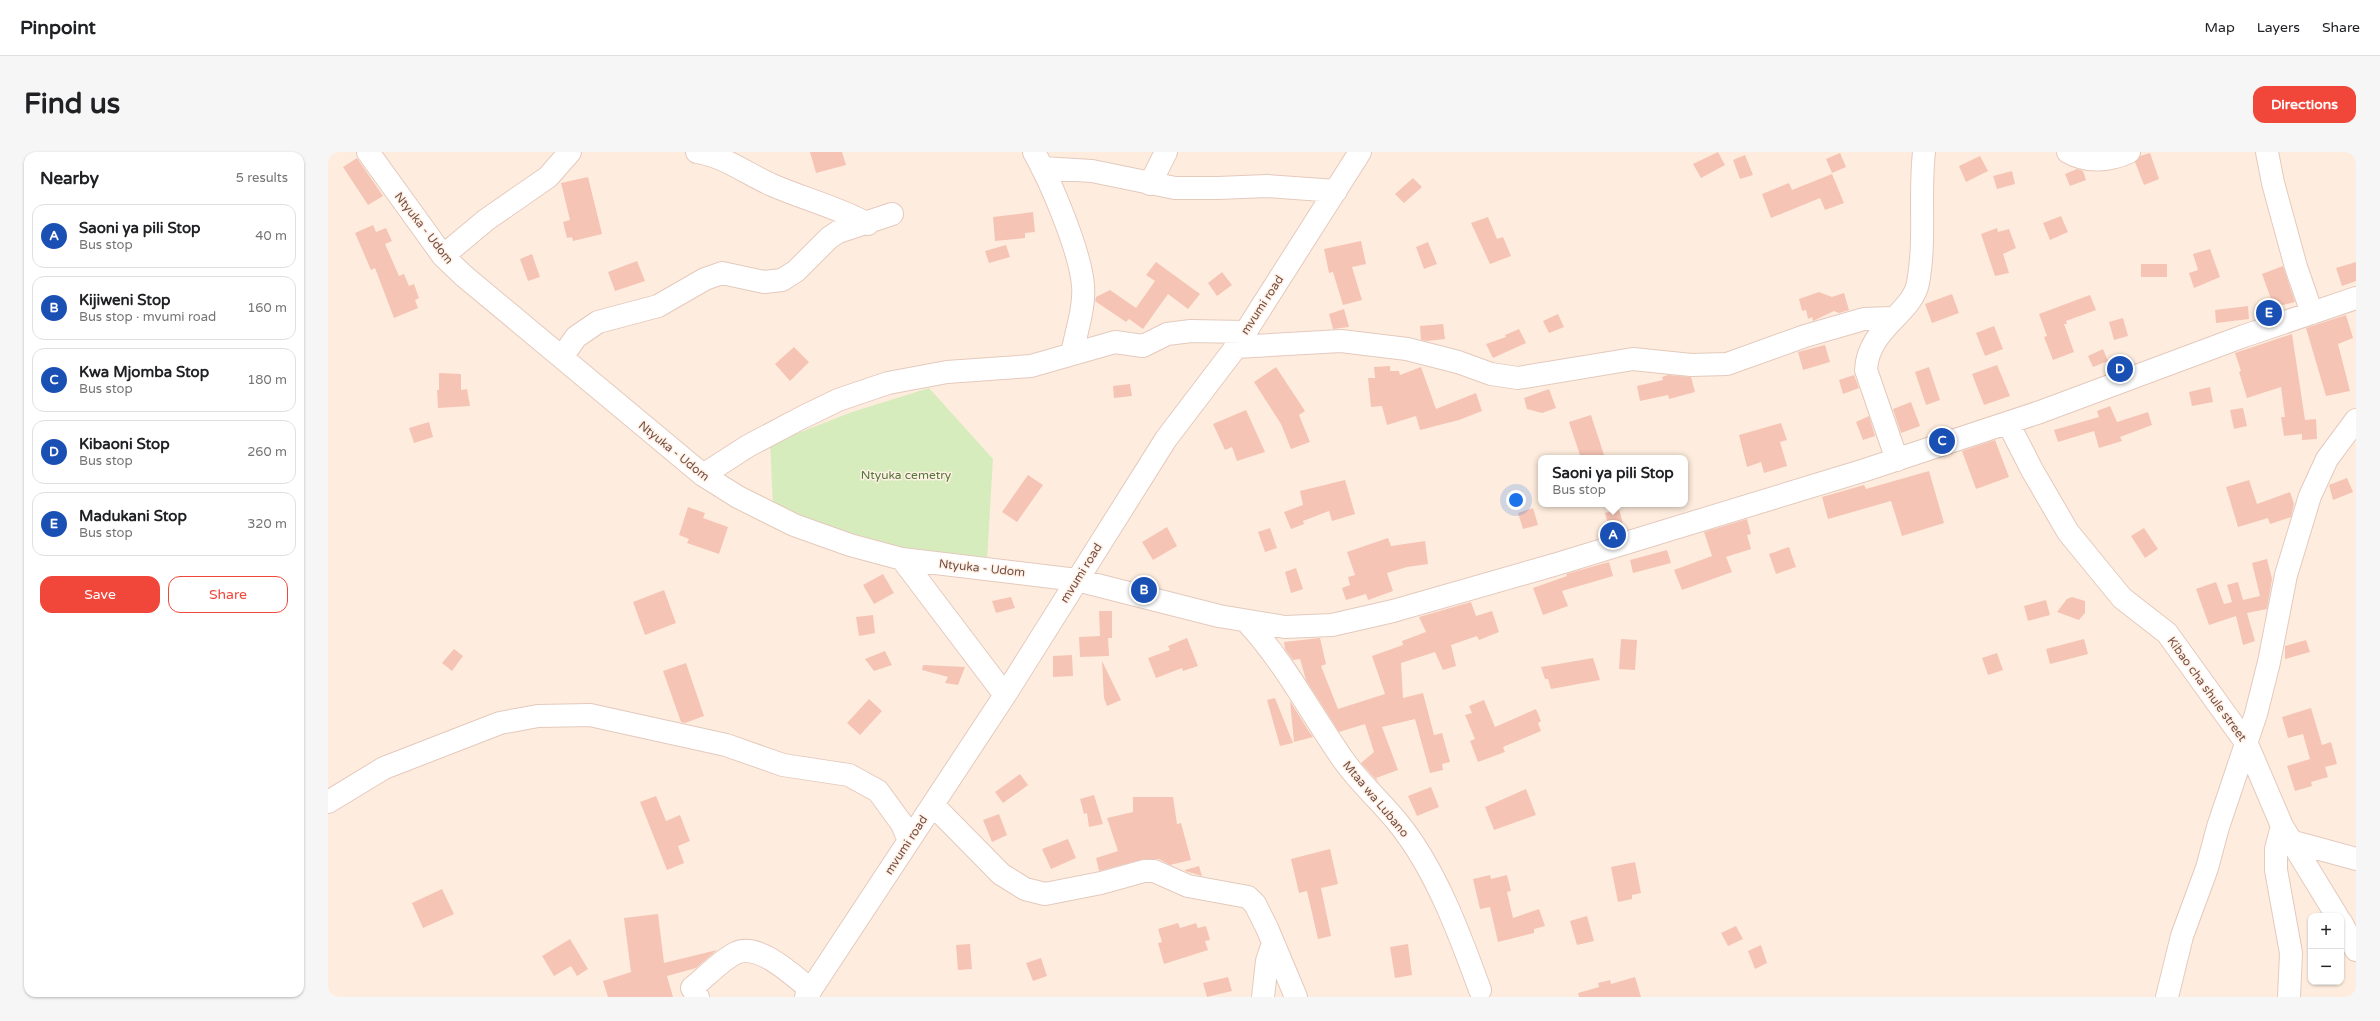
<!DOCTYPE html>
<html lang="en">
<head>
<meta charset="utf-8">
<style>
	body { margin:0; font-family:"Varela Round",sans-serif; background:#f6f6f6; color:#202124 }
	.controls { position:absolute; right:12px; bottom:12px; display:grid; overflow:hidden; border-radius:8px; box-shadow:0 1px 3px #0004 }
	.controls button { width:36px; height:36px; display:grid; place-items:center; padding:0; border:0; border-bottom:1px solid #e0e0e0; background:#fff; color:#202124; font:20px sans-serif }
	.you { position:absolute; left:1188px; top:348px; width:14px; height:14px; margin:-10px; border:3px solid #fff; border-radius:50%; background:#1a73e8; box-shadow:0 0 0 6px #1a73e833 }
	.badge { display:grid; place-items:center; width:26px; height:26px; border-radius:50%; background:#f1473a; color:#fff; font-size:13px; font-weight:700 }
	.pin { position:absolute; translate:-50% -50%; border:2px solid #fff; box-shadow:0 1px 4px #0006 }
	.popup { position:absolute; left:1210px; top:303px; width:150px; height:52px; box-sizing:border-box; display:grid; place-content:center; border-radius:8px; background:#fff; filter:drop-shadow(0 1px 3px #0005); font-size:13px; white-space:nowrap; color:#757577 }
	.popup b { font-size:15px; color:#202124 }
	.popup::after { content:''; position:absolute; left:50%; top:100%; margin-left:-8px; border:8px solid transparent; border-top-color:#fff }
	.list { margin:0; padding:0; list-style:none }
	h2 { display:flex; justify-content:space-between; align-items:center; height:52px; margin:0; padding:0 16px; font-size:17px }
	h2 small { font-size:13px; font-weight:400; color:#757577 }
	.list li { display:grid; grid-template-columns:26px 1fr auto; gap:12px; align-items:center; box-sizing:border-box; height:64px; margin:0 8px 8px; padding:0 8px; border:1px solid #e0e0e0; border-radius:12px }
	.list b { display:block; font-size:15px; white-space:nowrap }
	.list p { margin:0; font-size:13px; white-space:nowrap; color:#757577 }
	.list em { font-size:13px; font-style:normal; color:#757577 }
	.actions { display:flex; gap:8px; padding:12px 16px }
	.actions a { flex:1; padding:9px 0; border:1px solid #f1473a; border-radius:12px; text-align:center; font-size:14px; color:#f1473a }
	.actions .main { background:#f1473a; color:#fff }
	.map { position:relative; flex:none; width:2028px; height:845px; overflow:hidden; border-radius:12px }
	header { display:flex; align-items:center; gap:24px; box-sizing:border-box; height:56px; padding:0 20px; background:#fff; border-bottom:1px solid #e0e0e0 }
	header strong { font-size:19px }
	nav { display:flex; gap:22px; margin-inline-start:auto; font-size:14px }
	.intro { display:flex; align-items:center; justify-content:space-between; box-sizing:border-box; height:96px; padding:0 24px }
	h1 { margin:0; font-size:28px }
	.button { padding:10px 18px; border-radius:12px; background:#f1473a; color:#fff; font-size:14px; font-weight:700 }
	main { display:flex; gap:24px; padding:0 24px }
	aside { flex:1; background:#fff; border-radius:12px; box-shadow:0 1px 3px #0004 }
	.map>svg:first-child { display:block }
</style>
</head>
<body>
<header>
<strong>Pinpoint</strong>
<nav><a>Map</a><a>Layers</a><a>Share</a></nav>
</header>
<div class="intro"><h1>Find us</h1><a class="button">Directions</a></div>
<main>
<aside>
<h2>Nearby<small>5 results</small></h2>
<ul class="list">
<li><span class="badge" style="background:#1a4fb4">A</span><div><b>Saoni ya pili Stop</b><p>Bus stop</p></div><em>40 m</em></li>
<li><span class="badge" style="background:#1a4fb4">B</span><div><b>Kijiweni Stop</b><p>Bus stop · mvumi road</p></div><em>160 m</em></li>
<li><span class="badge" style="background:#1a4fb4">C</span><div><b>Kwa Mjomba Stop</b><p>Bus stop</p></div><em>180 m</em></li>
<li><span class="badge" style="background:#1a4fb4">D</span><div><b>Kibaoni Stop</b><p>Bus stop</p></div><em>260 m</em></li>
<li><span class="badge" style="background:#1a4fb4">E</span><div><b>Madukani Stop</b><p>Bus stop</p></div><em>320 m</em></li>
</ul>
<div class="actions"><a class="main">Save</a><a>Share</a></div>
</aside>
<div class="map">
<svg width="2028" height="845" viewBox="0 0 2028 845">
	<rect width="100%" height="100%" fill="#feedde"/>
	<path fill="#d7ecbc" d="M601 236 665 307 659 409 576 402 445 354 442 292 524 260Z"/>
	<path fill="#f5c4b4" d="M482 0H514L518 13 488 21Z
		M1390 0 1397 13 1373 26 1365 12Z
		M1512 1 1518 15 1504 21 1498 7Z
		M1822 1 1831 27 1816 33 1807 10 1812 4Z
		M1417 3 1425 23 1412 27 1405 8Z
		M1652 4 1660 19 1638 30 1631 14Z
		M29 6 55 44 40 53 15 15Z
		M1749 17 1755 19 1758 28 1742 34 1737 22Z
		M1684 19 1687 32 1669 37 1665 24Z
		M1504 22 1516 51 1497 58 1492 46 1443 66 1434 42 1461 31 1464 38Z
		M260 25 274 82 245 89 244 85 239 86 235 70 242 68 233 31Z
		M1085 26 1094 35 1076 51 1067 42Z
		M705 60 707 80 697 81V86L667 89 665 65Z
		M1733 64 1740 80 1722 88 1715 71Z
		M1160 65 1169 87 1175 85 1183 104 1162 112 1143 71Z
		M45 73 48 80 58 76 64 89 57 92 71 124 76 122 81 134 86 132 91 146 87 148 90 156 66 166 47 116 43 118 27 81Z
		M1669 76 1670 80 1681 77 1688 96 1675 102 1681 121 1667 124 1653 82Z
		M1033 89 1038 112 1024 115 1034 148 1015 153 1005 120 1001 121 996 97Z
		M1100 90 1109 112 1096 117 1088 95Z
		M678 93 682 105 661 111 657 99Z
		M1882 97 1892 125 1866 136 1861 121 1870 118 1865 102Z
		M204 102 212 125 200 129 192 107Z
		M309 109 317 129 287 139 280 120Z
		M828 110 872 142 860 157 840 142 815 177 801 167 798 170 767 149 768 145 782 138 808 156 827 129 818 123Z
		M2028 110V129L2014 134 2008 116Z
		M1813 112H1839V125H1813Z
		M1955 114 1967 150 1946 155 1934 122Z
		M894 120 904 133 889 144 880 131Z
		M1491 140 1504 145 1516 141 1521 158 1511 161 1506 159 1485 169 1484 165 1480 167 1478 158 1474 159 1471 147Z
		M1624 142 1631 161 1604 171 1597 152Z
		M1762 143 1768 158 1738 169 1739 172H1736L1746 200 1725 208 1716 185 1719 184 1711 162Z
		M1920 154 1921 167 1888 171 1887 158Z
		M1016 157 1021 175 1005 177 1001 162Z
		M1230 162 1236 175 1221 181 1215 169Z
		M2018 163 2025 186 2010 192 2022 239 1998 244 1978 176Z
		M1795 166 1800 184 1786 188 1781 170Z
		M1115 172 1117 187 1099 189 1093 188 1092 174Z
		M1666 174 1675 197 1657 204 1648 181Z
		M1191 177 1198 191 1165 206 1158 192 1178 185 1177 183Z
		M1964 182 1977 268 1988 267 1989 287 1974 288V282L1956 284 1953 265H1957L1953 235 1919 246 1911 220 1913 219 1907 201Z
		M1497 193 1502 210 1475 218 1470 200Z
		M466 195 481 210 462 229 447 212Z
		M1775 197 1780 209 1765 215 1760 204Z
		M1669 213 1682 244 1656 253 1644 222Z
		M1062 214V219H1071L1072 223 1093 215 1108 257 1148 241 1154 259 1131 268 1092 278 1088 264 1059 273 1054 254 1043 255 1040 226H1047L1046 215Z
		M948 215 977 259 971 263 982 290 963 297 953 272 926 230Z
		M1601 215 1612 248 1598 253 1587 220Z
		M111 221 133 222V238L139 237 142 254 110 256 109 238H111Z
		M1340 223 1363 225 1367 240 1341 247 1340 243 1312 249 1309 234 1335 228 1334 225Z
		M1526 223 1531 236 1515 242 1511 228Z
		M802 232 804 244 786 246 785 234Z
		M1882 235 1885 250 1864 254 1861 240Z
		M1221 237 1228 256 1214 261 1199 257 1196 246Z
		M1583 250 1592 274 1573 281 1565 257Z
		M1782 254 1789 270 1820 260 1824 273 1792 285 1794 289 1771 296 1766 279 1730 290 1726 278 1771 265 1769 259Z
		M1915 256 1919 274 1906 277 1902 258Z
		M918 258 937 300 909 309 904 295 897 298 885 272Z
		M1263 263 1277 306H1253L1241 270Z
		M1541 264 1547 284 1535 288 1528 270Z
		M101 270 105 285 86 291 81 276Z
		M1453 271 1459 288 1452 290 1459 314 1436 321 1433 310 1419 315 1411 283Z
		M1667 288 1681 325 1648 337 1634 299Z
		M1601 319 1616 371 1574 384 1563 349 1500 367 1494 345 1536 333 1538 337Z
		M700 323 715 333 689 370 674 360Z
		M2019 326 2025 340 2005 348 2001 333Z
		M1017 328 1027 362 1004 369 1001 359 975 369 976 372 963 377 956 360 975 353 972 339Z
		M1921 328 1929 352 1962 340 1966 352 1963 365 1942 372 1940 366 1910 375 1898 335Z
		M360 355 377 361 375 366 400 375 391 402 359 391 361 387 351 383Z
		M1205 356 1210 373 1195 377 1190 361Z
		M1291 357 1295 372 1281 376 1277 361Z
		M1419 367 1423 382 1419 383 1423 397 1398 405 1404 420 1354 438 1346 418 1384 404 1376 380Z
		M839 375 849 394 825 408 814 390Z
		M942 376 949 396 937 400 930 380Z
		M1816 376 1830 397 1817 406 1803 384Z
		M1060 386 1063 394 1097 389 1100 412 1079 415 1059 421 1065 439 1040 448 1038 442 1018 448 1014 436 1022 433 1020 425 1027 423 1019 400Z
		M1461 395 1468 415 1448 422 1441 402Z
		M1339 398 1343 411 1305 421 1302 408Z
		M1939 407 1944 427 1939 457 1919 461 1927 489 1915 493 1908 464 1881 473 1868 437 1888 430 1896 452 1904 450 1899 433 1910 430 1915 448 1932 444 1924 411Z
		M1281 410 1285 424 1234 439 1240 454 1215 463 1205 436 1239 424 1238 422Z
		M968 416 975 437 963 441 957 420Z
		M555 422 566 441 546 452 535 433Z
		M336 438 348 471 317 483 305 450Z
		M683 445 687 456 668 461 664 449Z
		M1744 445 1757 449V461L1751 468 1729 460 1739 447Z
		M1718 448 1722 463 1700 469 1696 454Z
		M1143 450 1148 464 1164 459 1171 480 1151 488 1149 484 1123 493 1128 514 1115 518 1107 500 1073 511 1075 546 1095 541 1106 583 1114 581 1122 610 1114 612 1115 618 1102 621 1087 567 1054 575 1070 618 1048 626 1051 631 1033 611 1046 600 1037 572 1011 580 978 528 972 507 965 508 957 497 956 490 992 486 998 512 993 514 1010 557 1057 542 1044 504 1075 493 1074 489 1098 480 1091 465Z
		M771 459H784V486H780L781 504 752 505 751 485 772 484Z
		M545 463 547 481 531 484 528 465Z
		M859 486 870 514 855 519 854 516 828 526 820 506 842 498 840 494Z
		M1293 487 1309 488 1307 518 1291 517Z
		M1756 487 1760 502 1722 512 1718 497Z
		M1978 488 1982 500 1957 507V494Z
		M126 497 135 504 124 519 114 511Z
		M557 499 564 513 546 519 537 507Z
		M1669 501 1675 518 1660 523 1654 506Z
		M744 503 745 524 725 525V504Z
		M1265 506 1272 528 1223 537 1220 527H1217L1213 515Z
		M774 509 793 548 779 554 776 546Z
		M358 511 376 564 357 571 353 570 335 519Z
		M595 513 637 515 630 533 617 531 620 525 594 518Z
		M947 546 965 591 952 594 939 548Z
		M541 547 554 559 532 583 519 571Z
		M1156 548 1167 575 1208 557 1213 569 1210 571 1213 579 1175 595 1177 600 1150 610 1142 589 1147 587 1137 563 1144 561 1141 554Z
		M962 549 980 578 985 585 966 590Z
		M1983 556 1994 593 2003 590 2009 612 1997 615 2000 625 1983 630 1984 634 1967 639 1959 614 1982 607 1975 582 1960 586 1954 565Z
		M692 622 700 633 675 651 667 640Z
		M1103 635 1111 655 1089 664 1080 644Z
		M1198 637 1208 663 1166 678 1157 655Z
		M766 643 775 672 761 675 759 661 756 662 752 647Z
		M328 644 338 669 352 663 362 689 350 694 356 711 339 718 312 650Z
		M805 645H845L849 672 853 671 863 708 842 713 831 707H816L771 719 768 706 790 699 779 666 805 660Z
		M671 662 679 683 664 690 655 668Z
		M740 687 748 706 723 717 714 697Z
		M1002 697 1010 732 993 736 1003 784 990 787 979 739 971 741 963 707Z
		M1307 710 1313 741 1304 743V747L1290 750 1283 715Z
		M871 714 874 724 857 719V718Z
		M1162 723 1163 727 1179 723 1183 739 1179 740 1185 766 1211 757 1217 774 1206 777V781L1170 790 1162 755 1152 757 1145 727Z
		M114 737 126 762 95 776 84 751Z
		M330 762 336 811 389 798 368 816 339 824 345 845H280L275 829 303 820 296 766Z
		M1259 764 1266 789 1249 793 1242 769Z
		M850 771 852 776 868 771 870 776 878 774 882 788 877 789 880 798 836 812 830 791 834 790 830 777Z
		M1408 774 1415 787 1400 794 1393 781Z
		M242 787 260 817 249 824 243 814 226 824 214 804Z
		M642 792 644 817 630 818 628 793Z
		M1080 792 1084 823 1067 826 1062 795Z
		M1433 793 1439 811 1427 817 1420 799Z
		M713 806 719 824 705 829 698 811Z
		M900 825 904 839 879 845 875 831Z
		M1307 825 1313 845H1251L1250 841 1271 835 1270 831 1282 828 1283 832Z"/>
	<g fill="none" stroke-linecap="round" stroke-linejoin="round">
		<defs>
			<path id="minor" d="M40 0 115 104 136 124 375 323 410 345 466 373 522 393 574 407 749 428 891 464 957 475 1004 473 1065 459 1229 412 1537 318 1712 260 1916 184 2028 146
				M369 0C396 4 419 22 444 33 476 47 509 55 540 72
				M706 0C723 30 752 99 755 133 757 155 748 180 744 202
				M1740 0C1759 11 1782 9 1801 0
				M1939 0 1945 31 1968 115 1984 161
				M714 16 764 19 847 36H890L939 34 1008 39
				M822 32 838 0
				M115 104 158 68 220 25 242 0
				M908 195 1013 189 1079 197 1130 210 1163 222 1190 226 1305 207 1363 213 1399 212 1477 184 1536 167 1564 166
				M234 205 248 185 270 170 330 154 377 127 394 121 436 130 454 128 468 119 501 86 510 80 564 62
				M1680 271 1704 318 1740 380 1794 446 1839 481 1919 592 1954 674 2009 764
				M1569 308 1538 218C1540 176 1584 162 1590 131 1598 88 1591 43 1596 0
				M375 323 420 294 473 266 510 248 560 231 619 220 703 214 787 190 815 194 839 182 863 179 916 180
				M574 407 677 543
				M919 470C957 511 982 560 1014 606 1030 630 1053 649 1071 672 1108 718 1132 783 1152 838
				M0 650 56 616 172 571 210 564 262 563 398 593 455 613 521 623 550 639 574 672 581 689
				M605 653 673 722 697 737 717 742 773 731 816 719H826L860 734 920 745 927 752 939 776 968 845
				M1954 674 1948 697V718L1963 801 1961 845
				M1966 690 2028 707
				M2013 770 2028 798
				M370 845 364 836C378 825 393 808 408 801 431 790 467 825 483 838
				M478 845 677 543 838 287 908 195 1032 0
				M935 845 939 809 945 791
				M1839 845 1854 784 1879 716 1890 675 1928 562 1941 510 1958 423 1982 344 1999 307 2028 268"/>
		</defs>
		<use href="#minor" stroke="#e4c9bd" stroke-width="24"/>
		<use href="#minor" stroke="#fff" stroke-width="22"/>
	</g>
	<g text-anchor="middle" stroke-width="3" stroke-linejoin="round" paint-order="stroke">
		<g font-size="12" fill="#754f45" stroke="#fff1e6">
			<text transform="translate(96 76) rotate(52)" y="4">Ntyuka - Udom</text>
			<text transform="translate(934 153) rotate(-57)" y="4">mvumi road</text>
			<text transform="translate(346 299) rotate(39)" y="4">Ntyuka - Udom</text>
			<text transform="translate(654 416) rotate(6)" y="4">Ntyuka - Udom</text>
			<text transform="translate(753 421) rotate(-58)" y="4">mvumi road</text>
			<text transform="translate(1879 537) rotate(54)" y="4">Kibao cha shule street</text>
			<text transform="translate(1048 647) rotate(50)" y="4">Mtaa wa Lubano</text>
			<text transform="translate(578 693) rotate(-57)" y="4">mvumi road</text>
		</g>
		<g font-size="12" fill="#55763a" stroke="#fff1e6">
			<text x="578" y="327">Ntyuka cemetry</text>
		</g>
	</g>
</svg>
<div class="controls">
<button>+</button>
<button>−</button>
</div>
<div class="you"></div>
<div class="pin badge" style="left:1285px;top:383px;background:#1a4fb4">A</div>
<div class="popup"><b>Saoni ya pili Stop</b>Bus stop</div>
<div class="pin badge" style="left:816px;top:438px;background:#1a4fb4">B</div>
<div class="pin badge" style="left:1614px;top:289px;background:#1a4fb4">C</div>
<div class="pin badge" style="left:1792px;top:217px;background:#1a4fb4">D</div>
<div class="pin badge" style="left:1941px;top:161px;background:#1a4fb4">E</div>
</div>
</main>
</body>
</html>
